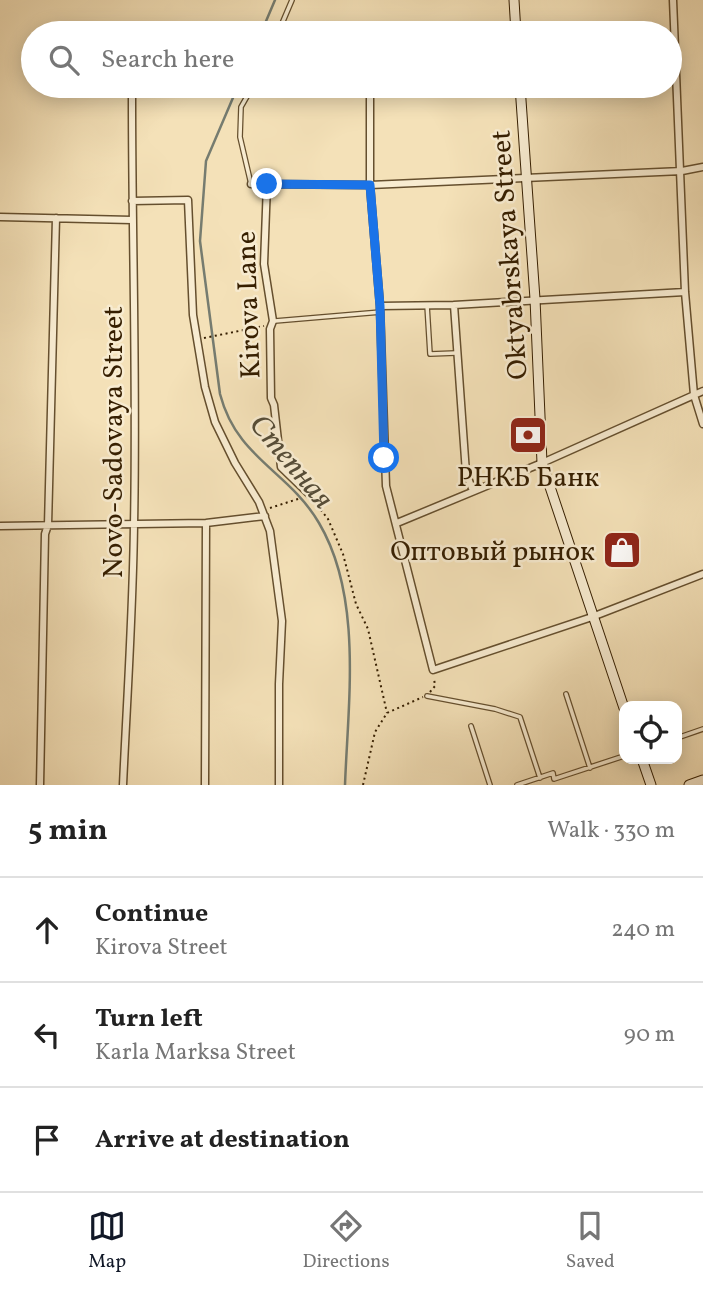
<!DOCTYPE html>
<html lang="en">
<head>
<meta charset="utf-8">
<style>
	body { margin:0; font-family:Vollkorn,serif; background:#f2f2f2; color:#222 }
	.controls { position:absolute; right:21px; bottom:21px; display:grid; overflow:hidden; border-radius:14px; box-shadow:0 4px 18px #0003 }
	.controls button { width:63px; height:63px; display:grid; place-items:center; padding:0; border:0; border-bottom:2px solid #e0e0e0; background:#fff; color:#222; font:35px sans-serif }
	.stop { position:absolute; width:21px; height:21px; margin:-16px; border:5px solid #1a73e8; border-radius:50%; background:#fff }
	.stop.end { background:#1a73e8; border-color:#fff; box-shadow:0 2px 7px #0008 }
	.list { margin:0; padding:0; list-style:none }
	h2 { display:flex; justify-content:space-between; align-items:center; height:91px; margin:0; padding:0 28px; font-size:30px }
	h2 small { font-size:23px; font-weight:400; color:#767676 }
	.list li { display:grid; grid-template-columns:46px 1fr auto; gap:21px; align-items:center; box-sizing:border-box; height:105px; padding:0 28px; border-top:2px solid #e0e0e0 }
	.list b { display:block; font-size:26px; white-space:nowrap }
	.list p { margin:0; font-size:23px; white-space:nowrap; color:#767676 }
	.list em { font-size:23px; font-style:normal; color:#767676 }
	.icon { flex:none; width:38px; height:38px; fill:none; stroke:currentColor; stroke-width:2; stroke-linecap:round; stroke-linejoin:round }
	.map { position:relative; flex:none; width:703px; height:785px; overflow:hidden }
	.search { position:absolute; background:#fff; box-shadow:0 4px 18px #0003; left:21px; right:21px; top:21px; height:77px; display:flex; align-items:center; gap:18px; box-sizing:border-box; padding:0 24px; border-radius:38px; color:#767676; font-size:26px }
	.sheet { height:406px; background:#fff }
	nav { display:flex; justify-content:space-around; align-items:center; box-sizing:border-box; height:98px; border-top:2px solid #e0e0e0; background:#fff; font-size:19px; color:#767676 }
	nav a { display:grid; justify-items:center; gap:4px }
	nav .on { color:#111827 }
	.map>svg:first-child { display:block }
</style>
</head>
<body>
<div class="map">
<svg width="703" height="785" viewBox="0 0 703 785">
	<rect width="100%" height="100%" fill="#f4e1b8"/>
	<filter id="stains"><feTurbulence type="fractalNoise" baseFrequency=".00286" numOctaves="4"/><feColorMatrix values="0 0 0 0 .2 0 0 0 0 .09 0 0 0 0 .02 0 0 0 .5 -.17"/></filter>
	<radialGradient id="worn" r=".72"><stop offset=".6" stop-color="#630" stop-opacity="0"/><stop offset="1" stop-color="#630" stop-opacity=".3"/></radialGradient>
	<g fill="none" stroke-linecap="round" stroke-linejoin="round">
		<path stroke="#767c70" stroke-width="2.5" d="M261 33 275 0
			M238 86 206 161 200 241 220 394C237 459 288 470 319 523 363 597 348 702 345 785"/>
		<defs>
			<path id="service" d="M278 33 292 0
				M251 184 240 137 241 107 253 86
				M427 305 430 354 456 353
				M275 321 381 312
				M566 694 590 768
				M427 696 495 709 520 717 540 778
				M471 726 490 785
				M677 738 703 729
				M517 785 553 773 554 779 624 756"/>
			<path id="minor" d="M673 0 685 292 694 395 703 424
				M368 32V33
				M370 86V185L380 306 386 486 433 670 592 617 703 574
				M251 184 370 185 682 171 703 167
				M267 184 264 264 273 321 270 329 271 398 274 405 281 467 310 495
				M132 201 188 200 193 315 205 387 215 422 235 463 259 502 270 531 282 621 279 684V785
				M0 217 132 220
				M454 305 466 473 473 491
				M380 306 454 305 685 292
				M397 523 542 463 703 391
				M0 526 206 523 265 516
				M40 785 45 534 48 525 56 218
				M123 785C127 698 133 611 134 524 137 382 132 240 132 98
				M205 785 206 523"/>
			<path id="secondary" d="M514 0 516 33
				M520 86 535 299 542 463 624 708
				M642 759 651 785
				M689 785 703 780"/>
		</defs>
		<use href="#service" stroke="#654f2e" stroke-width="6"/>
		<use href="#minor" stroke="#654f2e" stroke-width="9"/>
		<use href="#secondary" stroke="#351e00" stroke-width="11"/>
		<path stroke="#351e00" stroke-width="2" stroke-dasharray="2 3.5" stroke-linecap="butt" d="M204 338 264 326
			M314 501 328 519 343 554 356 604 368 629 387 713
			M270 508 301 498
			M430 692 435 686 434 678
			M363 785 375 732 387 713 423 697"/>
		<use href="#service" stroke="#f8ecd1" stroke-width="3.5"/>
		<use href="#minor" stroke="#f8ecd1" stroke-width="6"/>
		<use href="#secondary" stroke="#f8ecd1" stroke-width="9"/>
	</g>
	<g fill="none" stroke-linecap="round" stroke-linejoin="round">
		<path stroke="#1a73e8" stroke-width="9" d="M267 184 370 185 380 306 384 458"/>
	</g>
	<defs>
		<symbol id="bank-square" viewBox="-11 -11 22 22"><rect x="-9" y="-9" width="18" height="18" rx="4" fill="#8f2418" stroke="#f8ecd1"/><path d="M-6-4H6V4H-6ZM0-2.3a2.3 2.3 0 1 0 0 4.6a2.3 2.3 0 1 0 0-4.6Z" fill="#fff"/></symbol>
		<symbol id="shop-square" viewBox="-11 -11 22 22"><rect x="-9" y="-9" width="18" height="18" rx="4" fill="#8f2418" stroke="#f8ecd1"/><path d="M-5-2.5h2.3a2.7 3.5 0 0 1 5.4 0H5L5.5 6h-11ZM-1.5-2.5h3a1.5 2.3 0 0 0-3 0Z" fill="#fff"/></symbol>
	</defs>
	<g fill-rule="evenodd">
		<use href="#bank-square" x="506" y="413" width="44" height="44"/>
		<use href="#shop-square" x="600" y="528" width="44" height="44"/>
	</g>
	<g text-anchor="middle" stroke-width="5" stroke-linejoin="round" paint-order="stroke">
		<g font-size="28" fill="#351e00" stroke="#f8ecd1">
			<text transform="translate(508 255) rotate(-94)" y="10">Oktyabrskaya Street</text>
			<text transform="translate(247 305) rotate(-92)" y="10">Kirova Lane</text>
			<text transform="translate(112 442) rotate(-90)" y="10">Novo-Sadovaya Street</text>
		</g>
		<g font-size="28" fill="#351e00" stroke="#f8ecd1">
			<text x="528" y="486">РНКБ Банк</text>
			<text x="595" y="560" text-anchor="end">Оптовый рынок</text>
		</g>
		<g font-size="30" font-style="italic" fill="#564d38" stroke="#f8ecd1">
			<text transform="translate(292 461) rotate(50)" y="10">Степная</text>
		</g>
	</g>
	<rect width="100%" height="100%" filter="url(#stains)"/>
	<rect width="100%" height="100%" fill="url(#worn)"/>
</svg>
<div class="controls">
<button><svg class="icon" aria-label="locate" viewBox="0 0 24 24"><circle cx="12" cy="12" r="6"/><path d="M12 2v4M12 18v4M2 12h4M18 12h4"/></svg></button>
</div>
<div class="stop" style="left:384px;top:458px"></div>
<div class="stop end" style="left:267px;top:184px"></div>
<div class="search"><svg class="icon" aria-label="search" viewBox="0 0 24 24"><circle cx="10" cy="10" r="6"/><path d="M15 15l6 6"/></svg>Search here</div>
</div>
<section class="sheet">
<h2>5 min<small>Walk · 330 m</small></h2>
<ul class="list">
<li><svg class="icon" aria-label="ahead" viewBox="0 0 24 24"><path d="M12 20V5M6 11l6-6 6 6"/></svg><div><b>Continue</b><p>Kirova Street</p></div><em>240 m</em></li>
<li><svg class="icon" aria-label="left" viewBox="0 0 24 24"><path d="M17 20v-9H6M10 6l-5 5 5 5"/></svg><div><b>Turn left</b><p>Karla Marksa Street</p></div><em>90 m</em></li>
<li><svg class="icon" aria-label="arrive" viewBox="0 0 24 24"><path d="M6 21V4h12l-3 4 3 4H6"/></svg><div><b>Arrive at destination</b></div></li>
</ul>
</section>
<nav>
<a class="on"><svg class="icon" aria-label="map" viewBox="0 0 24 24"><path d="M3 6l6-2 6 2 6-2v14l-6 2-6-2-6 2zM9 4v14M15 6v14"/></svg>Map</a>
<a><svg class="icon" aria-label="directions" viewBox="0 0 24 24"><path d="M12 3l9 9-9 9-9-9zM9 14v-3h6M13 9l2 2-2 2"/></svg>Directions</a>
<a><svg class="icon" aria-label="saved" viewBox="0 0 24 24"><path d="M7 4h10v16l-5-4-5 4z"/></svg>Saved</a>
</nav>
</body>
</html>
